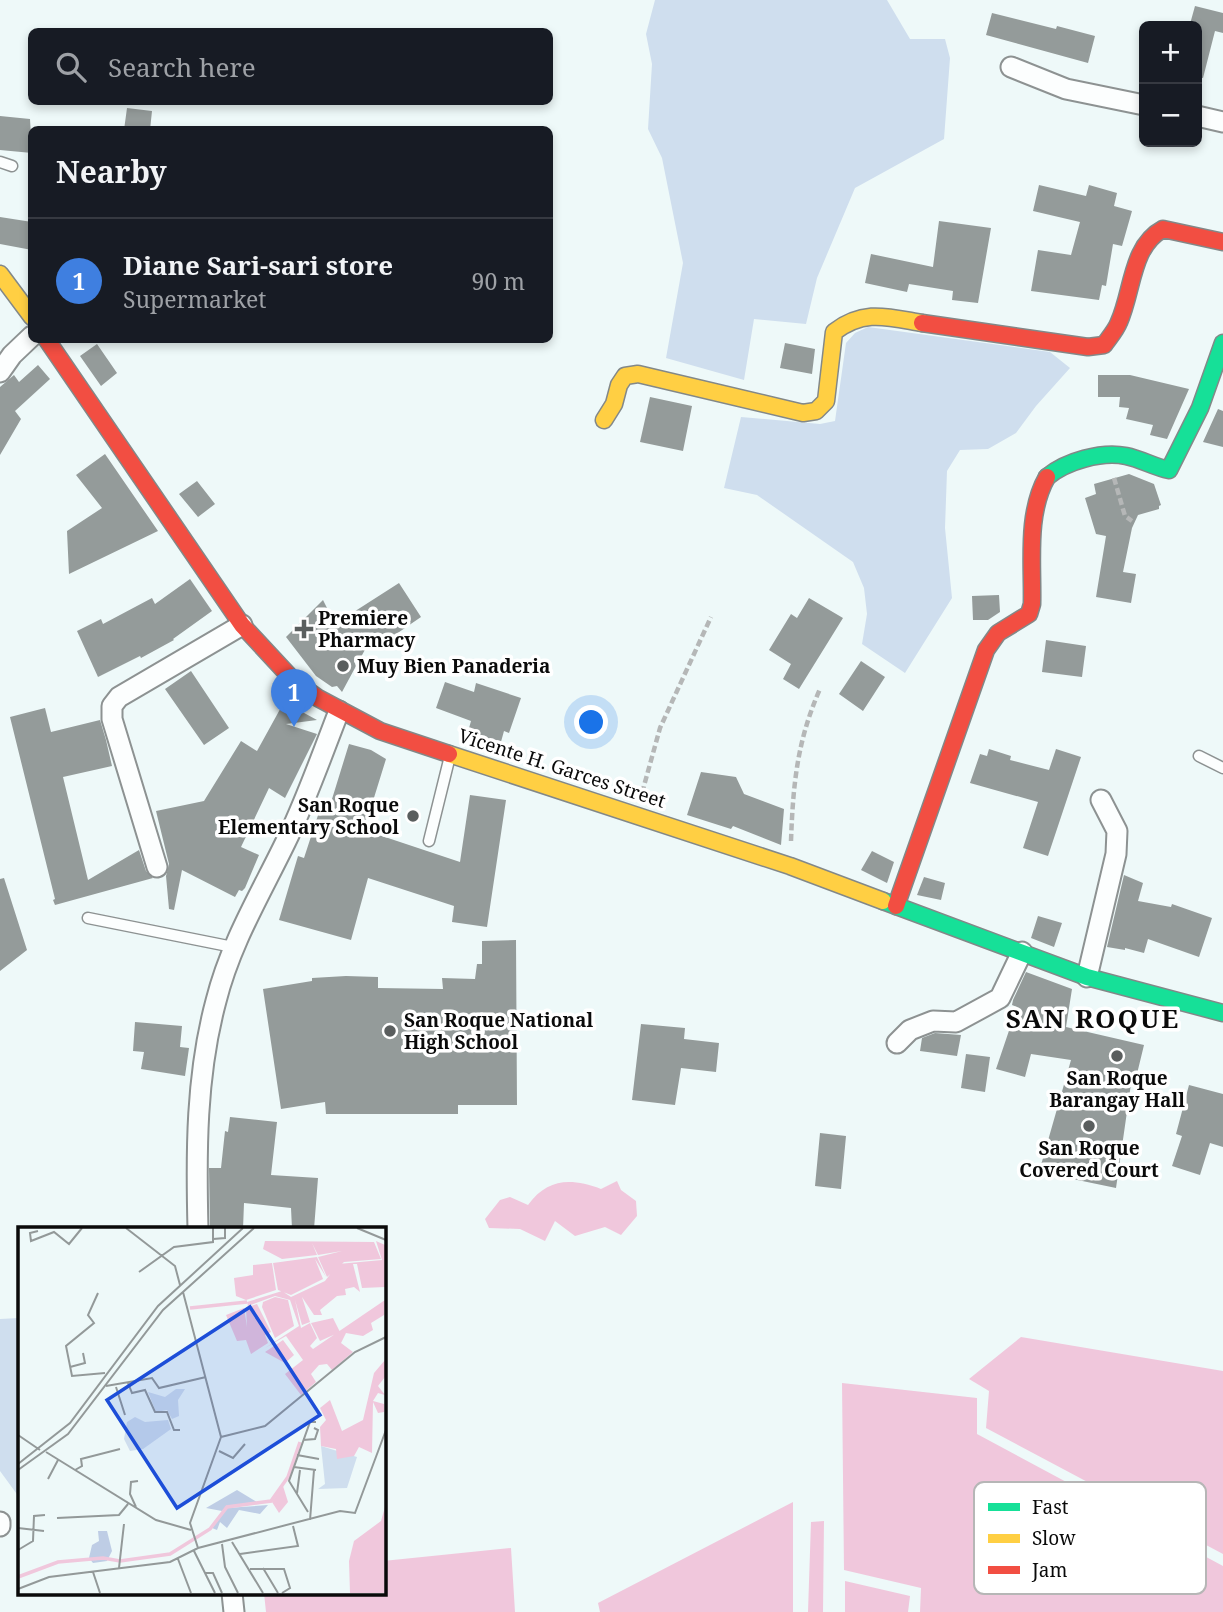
<!DOCTYPE html>
<html lang="en">
<head>
<meta charset="utf-8">
<style>
	body { margin:0; font-family:"Noto Serif",serif; background:#242831; color:#f1f3f6 }
	.controls { position:absolute; right:21px; top:21px; display:grid; overflow:hidden; border-radius:10px; box-shadow:0 4px 10px #0003 }
	.controls button { width:63px; height:63px; display:grid; place-items:center; padding:0; border:0; border-bottom:2px solid #363941; background:#171b24; color:#f1f3f6; font:35px sans-serif }
	.you { position:absolute; left:592px; top:723px; width:24px; height:24px; margin:-18px; border:5px solid #fff; border-radius:50%; background:#1a73e8; box-shadow:0 0 0 10px #1a73e833 }
	.badge { display:grid; place-items:center; width:46px; height:46px; border-radius:50%; background:#1a73e8; color:#fff; font-size:23px; font-weight:700 }
	.pin { position:absolute; translate:-50% -58px; filter:drop-shadow(0 2px 4px #0008) }
	.pin::after { content:''; position:absolute; top:37px; width:24px; height:21px; background:inherit; clip-path:polygon(0 0,100% 0,50% 100%) }
	.list { margin:0; padding:0; list-style:none }
	h2 { display:flex; justify-content:space-between; align-items:center; height:91px; margin:0; padding:0 28px; font-size:30px }
	h2 small { font-size:23px; font-weight:400; color:#9ea1a6 }
	.list li { display:grid; grid-template-columns:46px 1fr auto; gap:21px; align-items:center; box-sizing:border-box; height:126px; padding:0 28px; border-top:2px solid #363941 }
	.list b { display:block; font-size:26px; white-space:nowrap }
	.list p { margin:0; font-size:23px; white-space:nowrap; color:#9ea1a6 }
	.list em { font-size:23px; font-style:normal; color:#9ea1a6 }
	.icon { flex:none; width:38px; height:38px; fill:none; stroke:currentColor; stroke-width:2; stroke-linecap:round; stroke-linejoin:round }
	.map { position:relative; flex:none; width:1223px; height:1612px; overflow:hidden }
	.search { position:absolute; background:#171b24; box-shadow:0 4px 10px #0003; left:28px; top:28px; width:525px; height:77px; display:flex; align-items:center; gap:18px; box-sizing:border-box; padding:0 24px; border-radius:10px; color:#9ea1a6; font-size:26px }
	.panel { position:absolute; background:#171b24; box-shadow:0 4px 10px #0003; left:28px; top:126px; width:525px; height:217px; border-radius:10px }
	.map>svg:first-child { display:block }
</style>
</head>
<body>
<div class="map">
<svg width="1223" height="1612" viewBox="0 0 1223 1612">
	<rect width="100%" height="100%" fill="#eef9f9"/>
	<path fill="#cfdeee" d="M655 0H887L910 39H945L950 58 944 139 855 188 817 278 806 324 754 319 744 380 666 358 683 263 662 158 648 129 652 64 646 34Z
		M868 327 1050 352 1070 368 1036 406 1016 433 988 449 960 450 947 471 945 528 952 598 905 673 862 644 867 614 864 588 853 562 757 495 724 488 741 417 820 424 835 421 846 343 855 333Z
		M19 1318V1497L0 1471V1319Z"/>
	<path fill="#f0c7dc" d="M617 1181 621 1190 636 1201 637 1216 621 1235 605 1227 575 1236 555 1221 545 1241 520 1229 489 1228 485 1219 500 1200 510 1197 528 1205C548 1178 571 1178 601 1189Z
		M1021 1337 1223 1371V1554L986 1428 989 1391 969 1379Z
		M842 1383 977 1398V1434L1223 1566V1612H920L921 1588 844 1570Z
		M793 1502V1612H600L598 1603Z
		M824 1521 823 1612H808L811 1522Z
		M511 1548 515 1612H266L264 1593H383V1561Z
		M845 1581 910 1596 908 1612H845Z"/>
	<path fill="#949b9a" d="M1195 6 1223 13V33L1215 31 1203 78 1197 77V26L1190 24Z
		M992 13 1056 29 1057 26 1095 36 1088 63 986 35Z
		M127 108 152 111 150 130H124Z
		M0 116 30 119 32 153 0 150Z
		M1039 185 1086 196 1089 185 1117 193 1114 206 1132 211 1122 246 1113 244 1106 286 1102 285 1099 300 1031 291 1038 250 1071 255 1080 222 1033 211Z
		M0 217 32 222V250L0 244Z
		M939 221 991 228 978 303 952 300 953 291 909 284 907 292 865 283 871 254 933 267Z
		M785 343 815 349 812 374 780 368Z
		M97 344 117 373 101 386 80 356Z
		M38 365 50 379 15 411 21 419 0 455V387L14 375 19 382Z
		M1098 375H1130L1189 389 1167 439 1150 435 1153 425 1126 419 1129 408 1119 407 1120 397H1098Z
		M650 397 692 406 683 451 640 442Z
		M1218 409 1223 411V447L1203 442Z
		M105 454 158 531 69 574 67 531 102 508 76 475Z
		M1129 474 1154 484 1161 505 1159 506V509L1138 515 1132 528 1123 572 1136 574 1131 603 1096 597 1106 536 1096 534 1085 498 1096 494 1094 484Z
		M197 481 215 504 198 517 179 494Z
		M190 579 212 611 173 639 174 640 141 658 140 656 98 677 77 631 101 619 103 624 152 598 155 604Z
		M399 583 421 617 386 641 373 635 361 657 354 661 356 666 342 692 337 686 332 687 316 676 286 637 323 600 335 624Z
		M999 595 1000 612 988 620H973L972 596Z
		M809 598 843 618 799 689 783 679 791 664 769 650 791 614 797 618Z
		M1046 640 1086 646 1082 677 1042 672Z
		M861 661 885 677 863 711 839 694Z
		M191 671 229 728 204 745 165 689Z
		M445 682 474 692 476 683 521 698 509 733 504 731 499 749 466 739 471 721 436 708Z
		M284 702 317 720 286 724 317 734 285 798 269 788 241 847 259 855 245 888 242 891 239 890 235 897 182 870 174 910 169 909 166 876 169 864 156 811 204 801 241 741 257 751Z
		M45 708 51 732 100 720 106 740 112 766 63 777 88 880 139 850 146 871 153 878 55 905 53 900 55 899 10 717Z
		M349 744 371 750 386 759 364 830 460 862 470 795 506 800 487 927 452 922 454 906 368 878 351 940 279 920 298 856 304 858 320 809 328 812Z
		M989 749 1011 756 1010 760 1049 770 1056 749 1081 757 1048 856 1023 848 1038 802 970 783 980 754 987 756Z
		M701 772 736 777 744 794 784 809 781 845 733 826 731 829 687 815Z
		M872 851 894 862 887 883 861 870Z
		M1124 875 1143 883 1138 901 1171 907 1172 904 1212 918 1199 957 1148 939 1144 953 1125 948V950L1107 947Z
		M924 877 945 883 941 900 917 895Z
		M4 878 27 950 0 971V879Z
		M1038 916 1062 923 1054 947 1031 938Z
		M516 940 517 1105H458V1114H326L325 1102 281 1109 263 989 312 981V978L346 976 378 977V988L443 989 442 978 475 979 477 964H482V941Z
		M1026 972 1072 989 1066 1027 1144 1045 1136 1078 1132 1077 1116 1188 1039 1172 1071 1060 1031 1054 1025 1077 996 1069 1017 1007 1012 1005 1013 1000Z
		M135 1022 182 1026 180 1047 189 1048 185 1076 141 1069 144 1052 133 1051Z
		M641 1024 685 1028 684 1039 719 1043 716 1072 681 1068 675 1105 632 1100Z
		M935 1033 961 1035 957 1056 920 1051 922 1038Z
		M966 1054 990 1057 985 1092 961 1088Z
		M1189 1085 1223 1094V1147L1210 1143 1200 1175 1172 1166 1182 1136 1176 1134Z
		M230 1117 277 1122 271 1175 318 1178 314 1229H292L291 1208 244 1203 243 1229H210L209 1168H221L225 1131 228 1132Z
		M820 1133 846 1136 841 1189 815 1186Z"/>
	<g fill="none" stroke-linecap="round" stroke-linejoin="round">
		<defs>
			<path id="lane" d="M0 162 12 166
				M1199 756 1223 768
				M429 841 450 756
				M88 918 233 947"/>
			<path id="street" d="M1011 67 1066 89 1144 105
				M1197 116 1223 122
				M0 372 12 355 32 336
				M157 867 112 719V706L119 697 242 625
				M1087 977 1116 854 1117 831 1101 800
				M897 1043 910 1030 933 1021 956 1022 1000 998 1022 952
				M198 1229C196 1152 196 1075 216 1001 231 941 263 890 289 835 308 795 323 752 339 711
				M0 1522V1526
				M232 1593 234 1612"/>
			<path id="fast" d="M1047 477C1066 461 1102 451 1126 456 1141 459 1154 467 1169 470L1200 408 1223 343
				M883 901 1087 977 1223 1013"/>
			<path id="slow" d="M0 274 32 317
				M604 420 614 404 619 385 625 376 638 374 803 413 816 411 826 401 834 332C864 309 887 317 922 323
				M449 754 790 866 883 901"/>
			<path id="jam" d="M922 323 1088 347 1104 345C1109 338 1116 330 1119 322 1133 291 1131 246 1163 229L1223 242
				M47 340 242 625 293 680 318 698 380 731 449 754
				M896 906 986 650 998 633 1029 614 1032 604C1033 563 1026 514 1047 477"/>
		</defs>
		<use href="#lane" stroke="#8d9292" stroke-width="13"/>
		<use href="#street" stroke="#8d9292" stroke-width="23"/>
		<use href="#fast" stroke="#838888" stroke-width="19"/>
		<use href="#slow" stroke="#838888" stroke-width="19"/>
		<use href="#jam" stroke="#838888" stroke-width="19"/>
		<path stroke="#b5b7b7" stroke-width="4.5" stroke-dasharray="7 3.5" stroke-linecap="butt" d="M1114 478 1125 516 1132 521
			M642 793 660 728 711 617
			M791 841C793 785 797 741 820 689"/>
		<use href="#lane" stroke="#fcfefe" stroke-width="10"/>
		<use href="#street" stroke="#fcfefe" stroke-width="19"/>
		<use href="#fast" stroke="#16e098" stroke-width="16"/>
		<use href="#slow" stroke="#ffcf43" stroke-width="16"/>
		<use href="#jam" stroke="#f24e42" stroke-width="16"/>
	</g>
	<g fill="#5a5e5e" stroke="#fff" stroke-width="2.5">
		<path d="M300.5 618.5h7v7h7v7h-7v7h-7v-7h-7v-7h7z"/>
		<circle cx="343" cy="666" r="7"/>
		<circle cx="413" cy="816" r="7"/>
		<circle cx="390" cy="1031" r="7"/>
		<circle cx="1117" cy="1056" r="7"/>
		<circle cx="1089" cy="1126" r="7"/>
	</g>
	<g text-anchor="middle" stroke-width="7" stroke-linejoin="round" paint-order="stroke">
		<g font-size="19" font-weight="bold" fill="#0a0a0a" stroke="#fff" text-anchor="start">
			<text x="318" y="625">Premiere<tspan x="318" dy="22">Pharmacy</tspan></text>
			<text x="357" y="673">Muy Bien Panaderia</text>
			<text x="399" y="812" text-anchor="end">San Roque<tspan x="399" dy="22">Elementary School</tspan></text>
			<text x="404" y="1027">San Roque National<tspan x="404" dy="22">High School</tspan></text>
			<text x="1117" y="1085" text-anchor="middle">San Roque<tspan x="1117" dy="22">Barangay Hall</tspan></text>
			<text x="1089" y="1155" text-anchor="middle">San Roque<tspan x="1089" dy="22">Covered Court</tspan></text>
		</g>
		<g font-size="19" fill="#0a0a0a" stroke="#fff">
			<text transform="translate(562 768) rotate(18)" y="7">Vicente H. Garces Street</text>
		</g>
		<g font-size="26" font-weight="bold" letter-spacing="2" fill="#0a0a0a" stroke="#fff">
			<text x="1093" y="1028">SAN ROQUE</text>
		</g>
	</g>
	<g transform="translate(18 1227)">
		<rect width="368" height="368" fill="#eef9f9"/>
		<path d="M158 162H167L160 173 161 189 154 192 149 183 138 185 130 165 147 170ZM117 190 127 195 150 193 153 202 125 222 112 224 106 212 109 195ZM303 219 339 230 329 261 300 262 307 257Z" fill="#cfdeee"/>
		<path d="M219 263 242 277 209 279 204 284 188 281ZM250 278 242 287 221 283 209 301 202 295 199 303 194 301 209 281ZM80 304H89L94 324 89 334 75 336 71 331 74 318 81 314Z" fill="#becde5"/>
		<path d="M247 14 356 15 363 32 326 35 309 50 300 30 324 24 300 28 294 16 299 28 264 32 245 22ZM358 14 367 18V60L344 61 339 37H335L342 65 336 60 327 62 328 68 319 69 302 83 304 88H296L284 70 292 95 284 98 277 73 283 101 292 96 299 111 292 119 295 122 367 73 366 88 353 96 355 103 345 109 328 106 323 116 335 125 314 143 309 137 301 138 293 147 298 155 283 168 267 147 285 133 268 109 247 121 281 99 272 73 257 69 230 79 229 75 264 64 273 70 307 54 320 37 364 33ZM299 30 308 50 297 32 305 52 273 68 260 63 255 36ZM254 36 258 63 228 73 218 69 216 51 235 48V38ZM257 70 270 73 276 99 257 111 244 80 245 75ZM239 77 253 105 247 108 250 116 233 127 228 113 219 114 208 88 226 81 229 100 228 81ZM315 91 322 105 302 114 293 96ZM265 113 276 128 267 136 247 125ZM367 133V150L360 159 367 168 360 166 355 174 366 177V185L360 186 355 175 354 226 341 220 336 229 319 232 318 222 303 219 302 200 308 193 302 181 312 173 324 204 345 193 356 146ZM265 259 270 275 261 286 254 275ZM367 280V366H332L331 334 336 314 363 294Z" fill="#f0c7dc"/>
		<path fill="none" stroke="#f0c7dc" stroke-width="3.5" d="M172 81 229 75M0 350 40 335 85 331 102 334 152 327 192 302 209 280 253 274 270 250 282 215"/>
		<path fill="none" stroke="#939999" stroke-width="2" d="M108 1 157 39 162 58M339 1 368 13M20 4 12 6 13 14 36 5 51 17 64 1M195 12 207 11V1M121 45 156 20 195 15V1M165 65 203 210 172 296 180 321M80 66 70 88 76 96 48 119 54 149 87 146M52 140 67 136 65 126M110 156 114 166 127 163 137 185H149L156 203H162M88 159 134 151 141 161 188 150M98 160 107 188M0 208 22 223M203 210 247 199 337 125 368 110M285 213 297 212 300 203 296 201M201 224 215 231 227 217M28 225 138 293 173 303M279 228 301 232M0 237 52 196 140 79 225 1M276 240 298 243M0 243 50 207 145 83 236 1M57 243 64 239 63 232 102 222M30 252 40 233M279 266 282 243M118 280 112 267 113 255 120 254M290 285 271 254 292 195H298M39 291 101 288 110 277M292 293 296 243M0 301 26 304M214 315 245 366M204 317 207 340 220 366M0 323 15 314 16 289 27 288M176 324 197 366M222 327 280 319 275 299M160 332 173 366M101 341 106 297M245 341 260 366M232 342H266L272 361 264 366M75 345 82 366M187 346H195L204 366M0 362 31 350 152 335 180 321 322 284 337 286 368 203"/>
		<path fill="#1d4ed8" fill-opacity="0.15" stroke="#1d4ed8" stroke-width="3.5" d="M232 80 302 188 159 281 89 173Z"/>
		<rect width="368" height="368" fill="none" stroke="#0a0a0a" stroke-width="3.5"/>
	</g>
	<rect x="974" y="1482" width="232" height="112" rx="10" fill="#fff" stroke="#b6b6b6" stroke-width="2"/>
	<rect x="988" y="1503" width="32" height="8" fill="#16e098"/>
	<rect x="988" y="1534" width="32" height="9" fill="#ffcf43"/>
	<rect x="988" y="1566" width="32" height="8" fill="#f24e42"/>
	<g font-size="19" fill="#0a0a0a">
		<text x="1032" y="1514">Fast</text>
		<text x="1032" y="1545">Slow</text>
		<text x="1032" y="1577">Jam</text>
	</g>
</svg>
<div class="controls">
<button>+</button>
<button>−</button>
</div>
<div class="you"></div>
<div class="pin badge" style="left:294px;top:727px;background:#3f7fe0">1</div>
<div class="search"><svg class="icon" aria-label="search" viewBox="0 0 24 24"><circle cx="10" cy="10" r="6"/><path d="M15 15l6 6"/></svg>Search here</div>
<section class="panel">
<h2>Nearby<small></small></h2>
<ul class="list">
<li><span class="badge" style="background:#3f7fe0">1</span><div><b>Diane Sari-sari store</b><p>Supermarket</p></div><em>90 m</em></li>
</ul>
</section>
</div>
</body>
</html>
